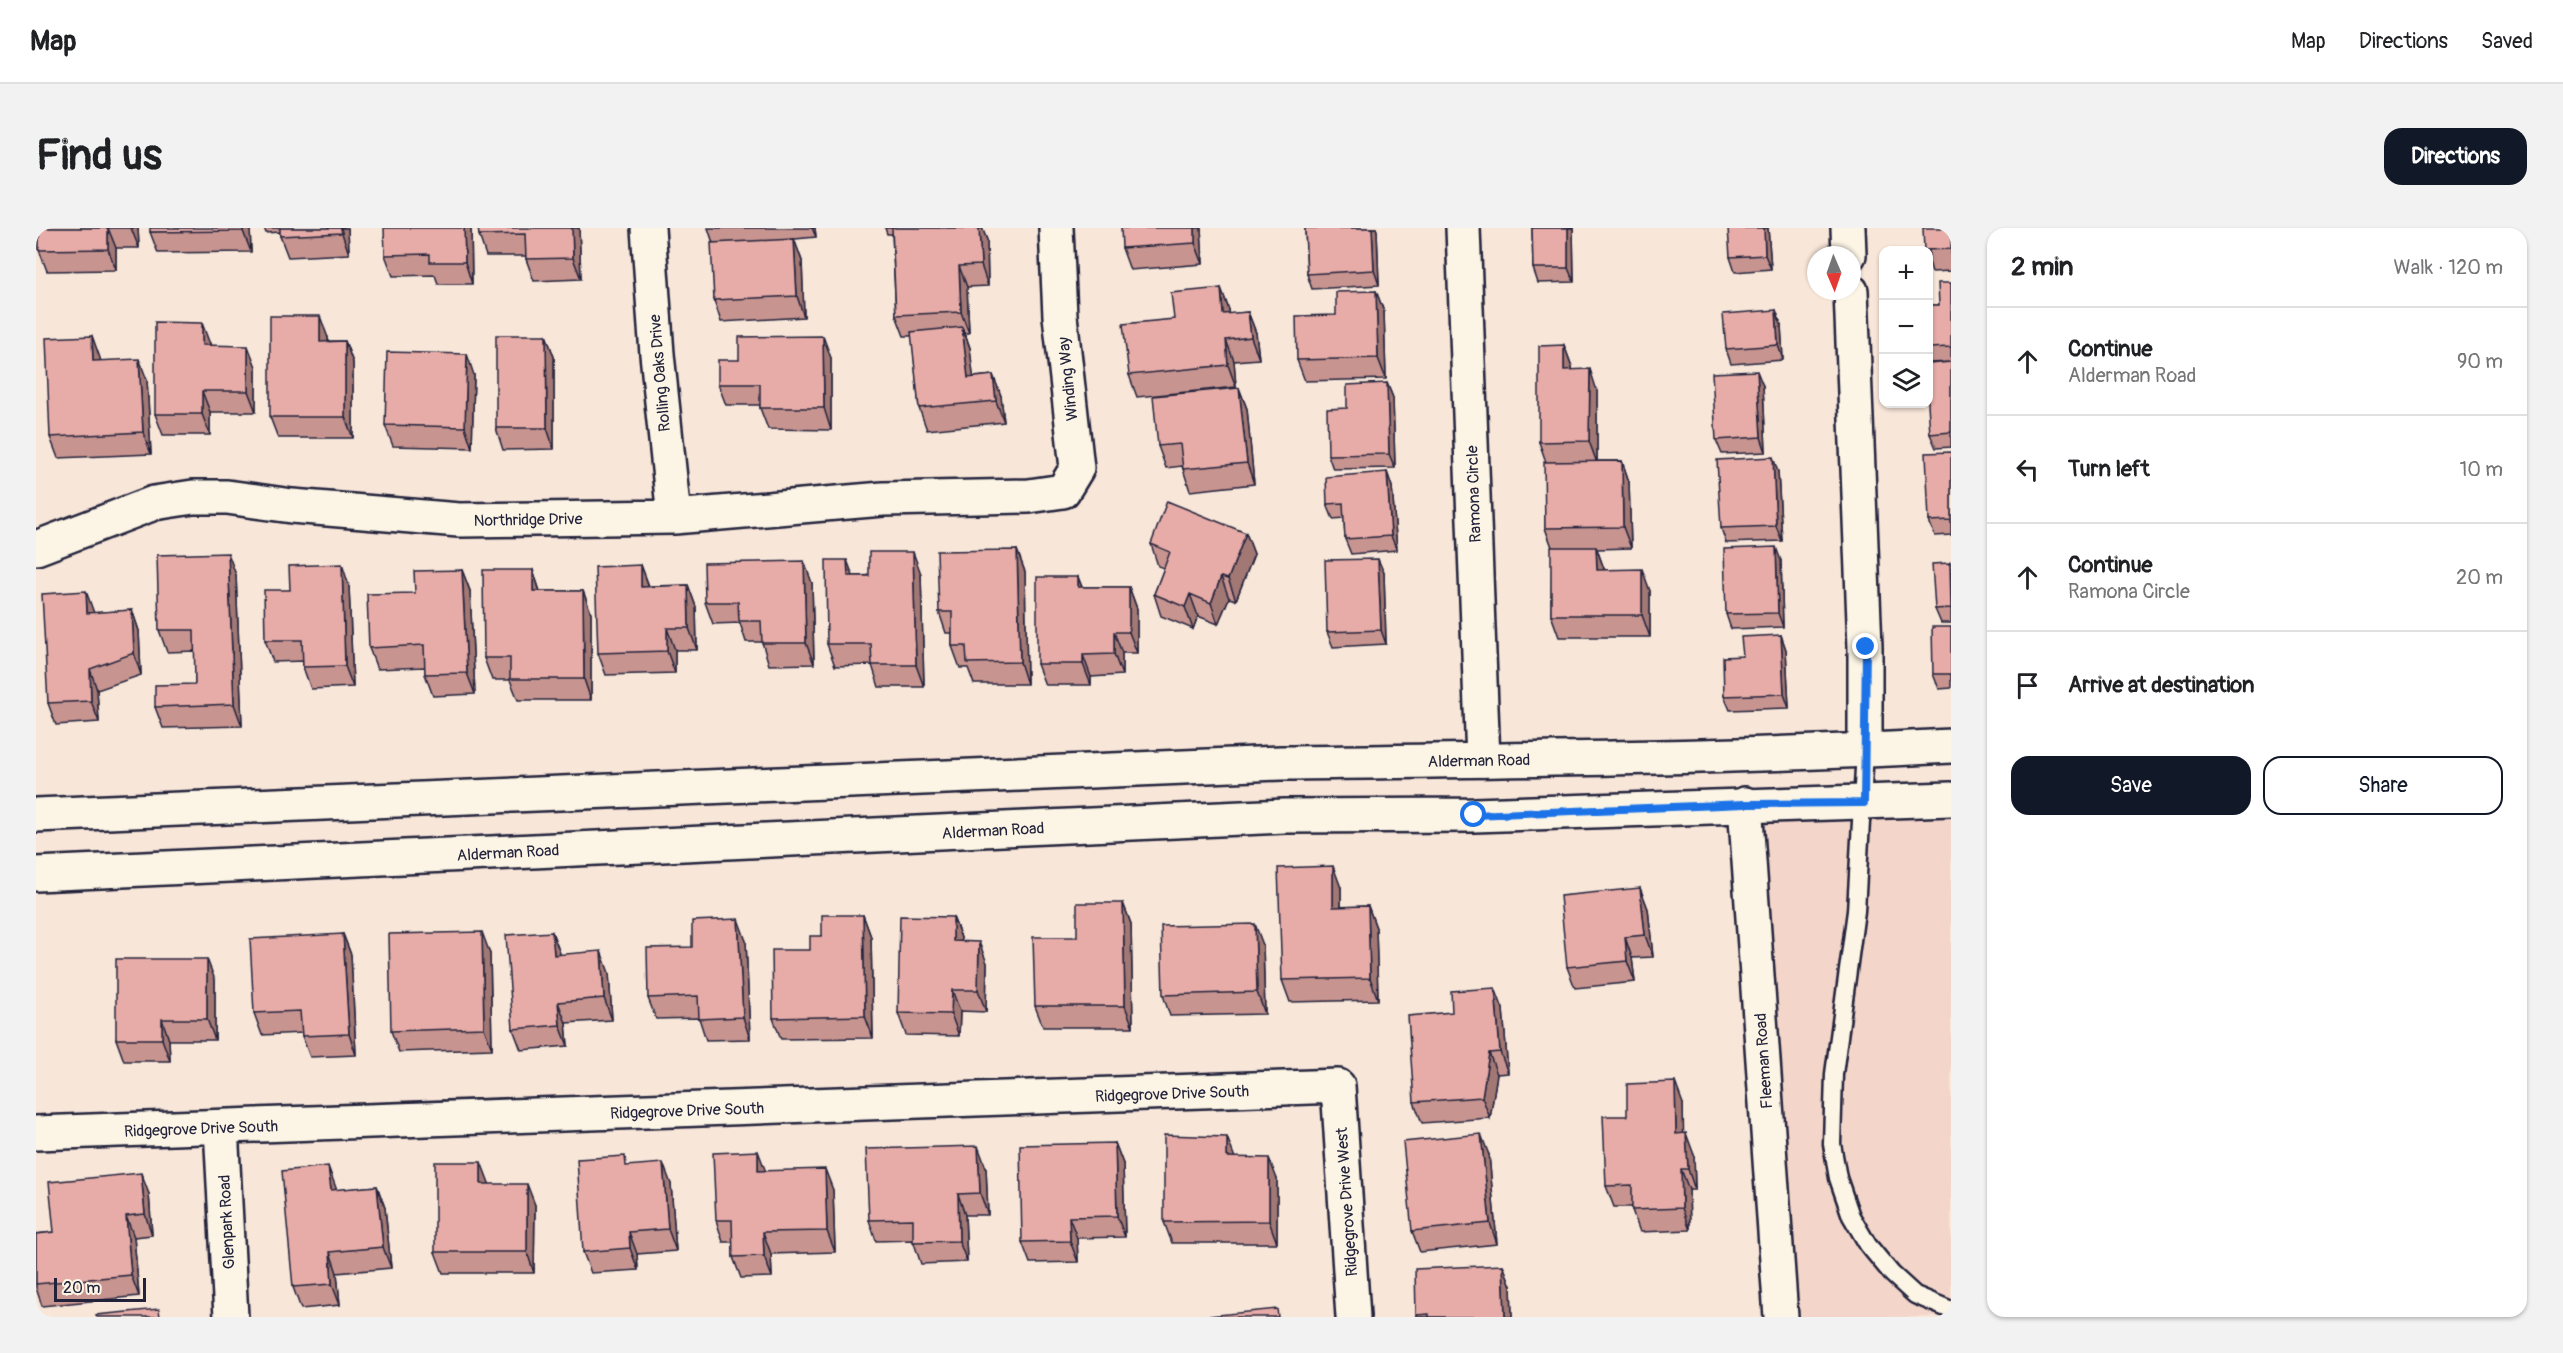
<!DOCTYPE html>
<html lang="en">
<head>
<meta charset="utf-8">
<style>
	body { margin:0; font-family:Pangolin,sans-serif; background:#f2f2f2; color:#202124 }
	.controls { position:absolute; right:18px; top:18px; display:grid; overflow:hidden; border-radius:12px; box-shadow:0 2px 4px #0004 }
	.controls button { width:54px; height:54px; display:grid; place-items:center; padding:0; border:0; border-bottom:2px solid #e0e0e0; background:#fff; color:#202124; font:30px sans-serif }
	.compass { position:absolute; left:1771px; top:18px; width:54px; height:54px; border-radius:50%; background:#fff; box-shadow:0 2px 4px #0004; rotate:178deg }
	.scale { position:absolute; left:18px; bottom:15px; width:92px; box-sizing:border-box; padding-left:6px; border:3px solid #22223b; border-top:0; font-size:16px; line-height:21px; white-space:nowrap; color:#22223b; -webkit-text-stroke:4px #fcf5e5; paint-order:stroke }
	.stop { position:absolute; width:18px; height:18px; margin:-14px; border:4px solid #1a73e8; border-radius:50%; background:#fff }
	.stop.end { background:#1a73e8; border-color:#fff; box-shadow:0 2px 6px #0008 }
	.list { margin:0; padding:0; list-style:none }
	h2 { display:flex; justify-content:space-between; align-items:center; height:78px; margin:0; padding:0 24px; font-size:26px }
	h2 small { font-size:20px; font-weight:400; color:#757577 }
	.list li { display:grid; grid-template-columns:39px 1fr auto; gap:18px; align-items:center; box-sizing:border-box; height:108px; padding:0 24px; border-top:2px solid #e0e0e0 }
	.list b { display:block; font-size:22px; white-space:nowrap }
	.list p { margin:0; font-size:20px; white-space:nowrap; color:#757577 }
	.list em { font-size:20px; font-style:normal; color:#757577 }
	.actions { display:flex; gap:12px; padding:18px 24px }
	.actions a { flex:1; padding:14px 0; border:2px solid #111827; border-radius:18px; text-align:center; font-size:21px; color:#111827 }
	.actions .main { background:#111827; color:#fff }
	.icon { flex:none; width:33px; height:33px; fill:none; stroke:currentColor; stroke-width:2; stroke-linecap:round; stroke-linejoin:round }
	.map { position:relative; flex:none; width:1915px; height:1089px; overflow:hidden; border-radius:18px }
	header { display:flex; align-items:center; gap:36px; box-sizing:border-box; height:84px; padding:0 30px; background:#fff; border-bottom:2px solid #e0e0e0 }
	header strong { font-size:28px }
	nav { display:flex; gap:33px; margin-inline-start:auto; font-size:21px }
	.intro { display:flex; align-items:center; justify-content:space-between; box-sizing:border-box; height:144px; padding:0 36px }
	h1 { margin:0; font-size:42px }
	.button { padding:15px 27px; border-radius:18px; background:#111827; color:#fff; font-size:21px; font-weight:700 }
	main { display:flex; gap:36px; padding:0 36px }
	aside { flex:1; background:#fff; border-radius:18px; box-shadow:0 2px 4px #0004 }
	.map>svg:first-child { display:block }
</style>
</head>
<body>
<header>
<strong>Map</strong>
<nav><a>Map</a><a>Directions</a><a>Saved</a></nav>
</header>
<div class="intro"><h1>Find us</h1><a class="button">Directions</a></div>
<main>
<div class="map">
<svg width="1915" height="1089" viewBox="0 0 1915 1089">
	<rect width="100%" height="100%" fill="#f8e6d9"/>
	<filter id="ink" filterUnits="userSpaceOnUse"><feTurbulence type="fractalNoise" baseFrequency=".0167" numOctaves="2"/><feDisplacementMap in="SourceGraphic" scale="12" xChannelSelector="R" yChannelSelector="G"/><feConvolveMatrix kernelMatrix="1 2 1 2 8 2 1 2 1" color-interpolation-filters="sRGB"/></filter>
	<g filter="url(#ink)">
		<path fill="#f3d5ca" d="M1915 589V1089H1761L1726 593Z"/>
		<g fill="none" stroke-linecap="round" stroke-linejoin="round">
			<defs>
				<path id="service" d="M1829 522 1820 683 1798 846 1796 916 1802 950 1815 988 1832 1017 1856 1046 1879 1067 1915 1082"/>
				<path id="minor" d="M612 0 621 126 638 289
					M1427 0 1447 532
					M1812 0 1813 27
					M1815 63 1829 419V522
					M0 320 118 275 157 269H191L256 278 423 292 638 289 847 271 993 268 1027 263 1041 240 1024 88 1020 0
					M1709 576 1745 1089
					M185 899 195 1089
					M0 905 1302 858 1317 1089"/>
				<path id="secondary" d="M0 587 1245 535C1468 532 1692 530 1915 518
					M0 646 1249 588 1438 587 1915 571"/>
			</defs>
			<use href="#service" stroke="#22223b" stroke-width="21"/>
			<use href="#minor" stroke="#22223b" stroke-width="38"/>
			<use href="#secondary" stroke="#22223b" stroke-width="38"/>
			<use href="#service" stroke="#fcf5e5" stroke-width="16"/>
			<use href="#minor" stroke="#fcf5e5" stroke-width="33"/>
			<use href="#secondary" stroke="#fcf5e5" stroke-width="33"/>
		</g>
		<path fill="#c79490" stroke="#22223b" stroke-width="1.5" d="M3 0H102L103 20H80V42L11 43 3 22Z
			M214 0 215 24 122 25 114 4Z
			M228 0H312L313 26 252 29 244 8V4L230 5Z
			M435 0 436 56H402L399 47 357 48 349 27Z
			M543 0 545 51 498 53 490 31V28H450L443 7Z
			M672 0H779L780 9 748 12 758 11 766 33 768 89 685 94 678 72 677 15Z
			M849 0H946L951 12 952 58 931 59 933 105H929L934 120 937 149 957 147 965 168 968 194 891 202 883 180 876 108H868L860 87 856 6H851Z
			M1165 0 1167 36 1094 42 1086 20Z
			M1269 0H1340L1341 3 1343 57 1276 61 1271 46Z
			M1496 0H1537L1538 54 1502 55 1497 40Z
			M1732 0 1735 41 1699 44 1694 29Z
			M1915 0V43L1896 44 1893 34V22Z
			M1915 55V134L1893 135V77H1903Z
			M1185 60 1193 82V86L1212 84 1220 105 1223 131 1198 133 1200 159 1101 169 1093 147 1138 91Z
			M1340 63 1348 84 1350 151 1269 153 1261 132 1300 87Z
			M1740 82 1745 97 1747 132 1695 136 1690 121Z
			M510 107 518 129V221L467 222 460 200Z
			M56 108 64 132 111 152 115 226 22 230 14 209Z
			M292 110V113H309L317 135V210H242L234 189Z
			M174 116V117L220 139V184H174V207H127L119 186Z
			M1528 117 1536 139V142L1561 163V233H1586L1593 254 1595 320 1561 321 1568 341 1614 363V409H1523L1515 387 1516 319 1509 300 1510 234 1503 214Z
			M795 130V202L732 201 724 180V177H690L682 156 703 132Z
			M1915 134V219L1900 220 1894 206Z
			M438 147 436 220 357 218 349 197Z
			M1351 155 1357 170 1359 240 1297 241 1292 227 1311 180Z
			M1727 158 1730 224 1686 226 1680 212Z
			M1203 160 1211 181 1218 256 1154 263 1146 238 1130 240 1122 218Z
			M1915 224V307L1899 308 1893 293Z
			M1351 244 1356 259 1361 322 1315 326 1309 311 1308 290 1297 291 1291 276Z
			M1742 244 1746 313 1690 315 1685 300Z
			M1210 305 1218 326 1200 372 1193 370 1182 396 1162 388 1157 401 1125 388 1118 366 1128 340 1122 338 1115 316Z
			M981 322 989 344 991 456H938L932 440H924L916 418V405H910L903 384Z
			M1745 333 1747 399 1695 401 1690 386Z
			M1914 335 1915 338V395H1905L1899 381Z
			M605 337 613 358 652 357 660 379 661 422H639V445L570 447 562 425Z
			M426 342 434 363 439 466 397 468 389 446V439L341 441 333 420 379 365Z
			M497 342 504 363H547L555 385V472H482L474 452H456L448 430Z
			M1348 345 1350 416 1297 419 1291 404Z
			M885 346 888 459H843L836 437 799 438 791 416 817 348Z
			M200 347 206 498 127 500 119 479 159 456V423L131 424 123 402Z
			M1042 349 1046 359H1093L1101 381V425H1086V447L1055 449V457H1009L1001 436Z
			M776 355 778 436 733 437 726 414H710L704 395 677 396 669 374Z
			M313 358 317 459 275 461 267 439V433L237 434 229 412 254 362Z
			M96 382 103 403 105 447 61 462 63 494 20 497 12 475 58 385Z
			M1915 399V460L1903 461 1897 446Z
			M1745 407 1750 422 1753 480 1694 482 1688 468 1707 428Z
			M1305 660V679L1332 678 1340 700 1342 772 1254 774 1246 752Z
			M1604 660 1612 681 1617 729 1596 730 1599 754 1539 760 1531 739Z
			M1087 675 1095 696 1097 799H1007L999 778 1041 709Z
			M827 687 835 709 837 810 745 811 737 790 786 708Z
			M917 689 925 710V713L951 735 950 784 924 783 923 808 870 807 862 785Z
			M516 704 524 727 573 745 576 792 530 795 532 818 485 822 477 801Z
			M307 706 315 727 320 827 274 829 266 808V805L226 807 218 785Z
			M710 713 714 811 670 812 663 790 620 791 612 770 656 719Z
			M1227 717 1229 786 1134 788 1127 767Z
			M454 726 456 821 363 824 355 803Z
			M179 752V812H133L134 833H88L80 811Z
			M1467 781 1472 845 1461 846 1454 890 1386 895 1378 874Z
			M1647 876V905L1658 927 1659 962H1653L1654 1002 1604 1004 1596 982V979H1578L1570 958 1591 888Z
			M1079 915 1087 936 1089 1009 1041 1010 1042 1034 994 1035 986 1014Z
			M1453 927 1461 1016 1384 1024 1376 1003Z
			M1199 930 1241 951V1015H1136L1128 994Z
			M593 938 635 956 640 1023 601 1026 602 1042 555 1045 547 1024Z
			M950 940 952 987H929L931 1034 885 1036 877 1012 840 1013 833 992Z
			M729 943 797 962 799 1024 735 1026 736 1049 705 1050 697 1029V1014H687L680 992Z
			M453 956 499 977 498 1045H407L399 1024Z
			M341 958 349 980 355 1040 301 1045 304 1077 265 1081 257 1059 300 960V962Z
			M113 966 116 1007 98 1009 103 1068 6 1078 0 1060V1006L18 1004Z
			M1467 1037 1475 1058 1476 1089H1381L1380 1087Z"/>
		<path fill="#a27875" stroke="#22223b" stroke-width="1.5" d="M72 0 80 20V42L72 21Z
			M95 0H102L103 20Z
			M207 0H214L215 24 207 3Z
			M305 0H312L313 26 306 5Z
			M428 0H435L436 56 429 34Z
			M536 0H543L545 51 537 30Z
			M776 0H779L780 9Z
			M943 0H946L951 12 952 58 945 37Z
			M1159 0H1165L1167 36 1159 15Z
			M1336 0H1340L1341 3 1343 57 1338 42Z
			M1532 0H1537L1538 54 1532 40Z
			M1728 0H1732L1735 41 1729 27Z
			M758 11 766 33 768 89 761 68Z
			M923 38 931 59 933 105 925 84Z
			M1185 60 1193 82 1195 108 1187 86Z
			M1340 63 1348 84 1350 151 1342 130Z
			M1740 82 1745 97 1747 132 1742 117Z
			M1212 84 1220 105 1223 131 1215 109Z
			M284 88 292 110V135L284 114Z
			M166 95 174 116 173 139 166 117Z
			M926 99 934 120 940 171 932 150Z
			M510 107 518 129V221L511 200Z
			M56 108 64 130 65 154 57 133Z
			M787 108 795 130V202L788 180Z
			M1190 112 1198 133 1200 159 1192 137Z
			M309 113 317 135V210L309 189Z
			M1528 117 1536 139V163L1528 142Z
			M212 118 220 139V184L212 163Z
			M431 126 438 147 436 220 429 199Z
			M103 131 111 152 115 226 107 204Z
			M1554 141 1561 163V235L1553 213Z
			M1721 143 1727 158 1730 224 1725 209Z
			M957 147 965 168 968 194 960 173Z
			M1351 155 1357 170 1359 240 1353 226Z
			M1203 160 1211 181 1218 256 1211 235Z
			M166 163 174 184V207L166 186Z
			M1737 229 1742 244 1746 313 1740 298Z
			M1586 233 1593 254 1595 320 1587 299Z
			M1351 244 1356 259 1361 322 1355 308Z
			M1210 305 1218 326 1200 372 1192 351Z
			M1560 319 1568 341V363L1561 342Z
			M1740 319 1745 333 1747 399 1742 385Z
			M981 322 989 344 991 456 984 434Z
			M877 324 885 346 888 459 880 437Z
			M192 325 200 347 206 498 198 476Z
			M1342 331 1348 345 1350 416 1345 402Z
			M811 332 819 353 812 348Z
			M768 333 776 355 778 436 770 415Z
			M306 336 313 358 317 459 309 438Z
			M605 337 613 359H605Z
			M1606 341 1614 363V409L1606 387Z
			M426 342 434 363 439 466 431 445Z
			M497 342 504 364 497 363Z
			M1042 349 1050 370 1042 359Z
			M1185 349 1193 370 1182 396 1175 375Z
			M652 357 660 379 661 422 653 400Z
			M1093 359 1101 381V425L1093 404Z
			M50 363 58 385H51Z
			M547 363 555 385V472L548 451Z
			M1154 366 1162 388 1157 401 1149 379Z
			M96 382 103 403 105 447 98 425Z
			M631 400 639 422V445L631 423Z
			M1078 404 1086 425V447L1078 426Z
			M1745 407 1750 422 1753 480 1748 466Z
			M1047 427 1055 449V457L1047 436Z
			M54 441 61 462 63 494 55 473Z
			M1297 638 1305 660V700L1297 679Z
			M1604 660 1612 681 1617 729 1609 707Z
			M1087 675 1095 696 1097 799 1089 778Z
			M1332 678 1340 700 1342 772 1334 750Z
			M827 687 835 709 837 810 829 788Z
			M917 689 925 710V735L917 713Z
			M702 691 710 713 714 811 707 789Z
			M1219 696 1227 717 1229 786 1221 764Z
			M446 704 454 726 456 821 448 800Z
			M516 704 524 725 526 748 518 727Z
			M307 706 315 727 320 827 313 806Z
			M1589 709 1596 730 1599 754 1591 733Z
			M943 714 951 735 950 784 942 762Z
			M565 723 573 745 576 792 568 770Z
			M171 731 179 752V812L171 791Z
			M1459 760 1467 781 1472 845 1464 824Z
			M916 762 924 783 923 808 915 786Z
			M522 774 530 795 532 818 524 797Z
			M126 791 133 812 134 833 126 811Z
			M1453 825 1461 846 1454 890 1446 869Z
			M1639 854 1647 876 1648 927 1640 906Z
			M1650 905 1658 927 1659 962 1652 941Z
			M1445 906 1453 927 1461 1016 1454 995Z
			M1191 909 1199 930 1191 929Z
			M1079 915 1087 936 1089 1009 1081 988Z
			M942 918 950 940 952 987 944 965Z
			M722 923 730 944 722 943Z
			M1233 930 1241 951V1015L1233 993Z
			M445 934 453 955V977L445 956Z
			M627 935 635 956 640 1023 632 1001Z
			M292 938 300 960 302 984 295 962Z
			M789 941 797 962 799 1024 791 1003Z
			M1645 941 1653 962 1654 1002 1646 980Z
			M105 945 113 966 116 1007 109 986Z
			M491 956 499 977 498 1045 491 1024Z
			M341 958 349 980 355 1040 347 1019Z
			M922 966 929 987 931 1034 923 1013Z
			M90 988 98 1009 103 1068 95 1047Z
			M1033 989 1041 1010 1042 1034 1034 1013Z
			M593 1004 601 1026 602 1042 594 1020Z
			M727 1004 735 1026 736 1049 728 1028Z
			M294 1024 301 1045 304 1077 296 1056Z
			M1467 1037 1475 1058 1476 1089H1469Z"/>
		<path fill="#e7aca7" stroke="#22223b" stroke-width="1.5" d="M3 0H72V21L3 22Z
			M114 0H207V3L114 4Z
			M244 0H305L306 5 244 8Z
			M348 0H428L429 34H394V26L349 27Z
			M442 0H536L537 30 490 31 489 6 443 7Z
			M856 0H943L945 37 923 38 925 84 860 87Z
			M1085 0H1159V15L1086 20Z
			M1269 0H1336L1338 42 1271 46Z
			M1496 0H1532V40H1497Z
			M1692 0H1728L1729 27 1694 29Z
			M1887 0H1915V21L1888 22Z
			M758 11 761 68 678 72 675 15Z
			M1902 55H1915V119L1893 120V77H1903Z
			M1185 60 1187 86 1212 84 1215 109 1190 112 1192 137 1093 147 1087 96 1138 91 1135 65Z
			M1340 63 1342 130 1261 132 1260 88 1300 87V64Z
			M1740 82 1742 117 1690 121 1687 86Z
			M234 88H284V114L309 113V189H234Z
			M119 94 166 95V117L212 118V163H166V186H119Z
			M926 99 932 150 957 147 960 173 883 180 875 104Z
			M460 107H510L511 200H460Z
			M56 108 57 133 103 131 107 204 14 209 10 110Z
			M787 108 788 180H724V156H682V132H703V109Z
			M1528 117V142L1554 141 1553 213 1503 214V118Z
			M351 124 431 126 429 199 349 197Z
			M1915 134V204L1894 206 1892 176 1893 136Z
			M1721 143 1725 209 1680 212 1676 145Z
			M1351 155 1353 226 1292 227 1291 181 1311 180V157Z
			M1203 160 1211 235 1147 241 1144 216 1122 218 1117 168Z
			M1915 224V292L1893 293 1890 225Z
			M1737 229 1740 298 1685 300 1681 232Z
			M1586 233 1587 299 1509 300 1508 234Z
			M1351 244 1355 308 1309 311 1307 275 1291 276 1290 249Z
			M1131 273 1210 305 1192 351 1185 349 1175 375 1154 366 1149 379 1118 366 1134 324 1115 316Z
			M1515 319H1560L1561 342 1606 341V387H1515Z
			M1740 319 1742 385 1690 386 1688 321Z
			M981 322 984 434 931 435 930 418H916V384H903L901 323Z
			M833 324H877L880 437H836L835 416H791L790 332H811L812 348H833Z
			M192 325 198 476 119 479V457L159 456 158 402H123L121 327Z
			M1342 331 1345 402 1291 404 1289 332Z
			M768 333 770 415H726L725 393H703L702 374H669L668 335Z
			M1914 335 1915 380 1899 381 1896 336Z
			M306 336 309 438 267 439 266 412H229L228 362H254L253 338Z
			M605 337V359L652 357 653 400H631V423L562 425 559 339Z
			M426 342 431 445 389 446 388 417 333 420 331 366 379 365 378 343Z
			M447 342H497V363H547L548 451H474V430H448Z
			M1001 349H1042V359H1093V404H1078V426L1047 427V436H1001Z
			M50 363 51 385 96 382 98 425 54 441 55 473 12 475 6 366Z
			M1896 399H1915V446H1897Z
			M1745 407 1748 466 1688 468 1687 429 1707 428 1705 409Z
			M1297 638V679L1332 678 1334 750 1246 752 1242 640Z
			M1604 660 1609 707 1589 709 1591 733 1531 739 1524 668Z
			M1041 675H1087L1089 778H999L997 709H1041Z
			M786 687H827L829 788 737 790 736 722H774V708H786Z
			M864 688 917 689V713L943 714 942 762H916L915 786 862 785Z
			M702 691 707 789 663 791 662 768 612 770 611 720 656 719V693Z
			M1219 696 1221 764 1127 767 1125 698Z
			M446 704 448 800 355 803 353 706Z
			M516 704 518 727 565 723 568 770 522 774 524 797 477 801 470 707Z
			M307 706 313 806 266 808 264 783 218 785 214 711Z
			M80 731H171V791H126V811H80Z
			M1459 760 1464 824 1453 825 1446 869 1378 874 1372 788 1416 784 1415 763Z
			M1639 854 1640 906 1650 905 1652 941H1645L1646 980 1596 982V957L1570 958 1567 888H1591V856Z
			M1445 906 1454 995 1376 1003 1367 914Z
			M1128 907 1191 909V929L1233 930V993L1128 994Z
			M1079 915 1081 988 1033 989 1034 1013 986 1014 984 917Z
			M942 918 944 965 922 966 923 1013 877 1014V991L833 992 830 921Z
			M722 923V943L789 941 791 1003 727 1004 728 1028 697 1029 696 992H680L677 925Z
			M589 928 590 938 627 935 632 1001 593 1004 594 1020 547 1024 541 931Z
			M399 934H445V956H491V1024H399Z
			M292 938 295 962 341 958 347 1019 294 1024 296 1056 257 1059 246 943Z
			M105 945 109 986 90 988 95 1047 0 1056V1006L18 1004 13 954Z
			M1467 1037 1469 1089H1393V1086L1380 1087 1379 1041Z
			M123 1081 124 1089H61L60 1087Z
			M1241 1081 1242 1089H1162Z"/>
	</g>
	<g fill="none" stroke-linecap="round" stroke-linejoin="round" filter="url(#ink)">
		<path stroke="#1a73e8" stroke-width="8" d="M1438 587 1709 576 1828 575 1830 419"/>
	</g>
	<g text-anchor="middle" stroke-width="4.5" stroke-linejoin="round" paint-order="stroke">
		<g font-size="16" fill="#22223b" stroke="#fcf5e5">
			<text transform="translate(623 145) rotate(-95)" y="6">Rolling Oaks Drive</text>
			<text transform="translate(1031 151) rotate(-96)" y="6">Winding Way</text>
			<text transform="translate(1437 266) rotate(-92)" y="6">Ramona Circle</text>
			<text transform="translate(492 291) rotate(-1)" y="6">Northridge Drive</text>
			<text transform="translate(1443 532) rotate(-1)" y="6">Alderman Road</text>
			<text transform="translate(957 602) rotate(-3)" y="6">Alderman Road</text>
			<text transform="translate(472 624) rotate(-3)" y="6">Alderman Road</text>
			<text transform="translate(1727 833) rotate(-94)" y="6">Fleeman Road</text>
			<text transform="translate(1136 865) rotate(-2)" y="6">Ridgegrove Drive South</text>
			<text transform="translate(651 882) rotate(-2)" y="6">Ridgegrove Drive South</text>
			<text transform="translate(165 900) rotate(-2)" y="6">Ridgegrove Drive South</text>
			<text transform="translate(1310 974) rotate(-94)" y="6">Ridgegrove Drive West</text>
			<text transform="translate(190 994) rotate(-93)" y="6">Glenpark Road</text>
		</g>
	</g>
</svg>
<div class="controls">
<button>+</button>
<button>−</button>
<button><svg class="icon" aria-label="layers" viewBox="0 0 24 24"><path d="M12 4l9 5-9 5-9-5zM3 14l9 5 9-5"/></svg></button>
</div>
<svg class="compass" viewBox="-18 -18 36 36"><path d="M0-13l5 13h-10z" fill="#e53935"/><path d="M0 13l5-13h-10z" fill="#757577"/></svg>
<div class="scale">20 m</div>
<div class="stop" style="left:1438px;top:587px"></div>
<div class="stop end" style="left:1830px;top:419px"></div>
</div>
<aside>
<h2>2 min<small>Walk · 120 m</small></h2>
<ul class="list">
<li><svg class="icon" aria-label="ahead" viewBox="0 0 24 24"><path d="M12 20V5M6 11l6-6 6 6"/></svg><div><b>Continue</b><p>Alderman Road</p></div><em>90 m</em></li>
<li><svg class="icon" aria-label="left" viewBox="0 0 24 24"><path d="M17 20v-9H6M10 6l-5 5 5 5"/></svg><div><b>Turn left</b></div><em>10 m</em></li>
<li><svg class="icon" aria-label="ahead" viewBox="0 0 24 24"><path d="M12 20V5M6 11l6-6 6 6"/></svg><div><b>Continue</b><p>Ramona Circle</p></div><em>20 m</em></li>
<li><svg class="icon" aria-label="arrive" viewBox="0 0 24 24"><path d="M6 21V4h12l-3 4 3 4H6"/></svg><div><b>Arrive at destination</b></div></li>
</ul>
<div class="actions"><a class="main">Save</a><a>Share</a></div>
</aside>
</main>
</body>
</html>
